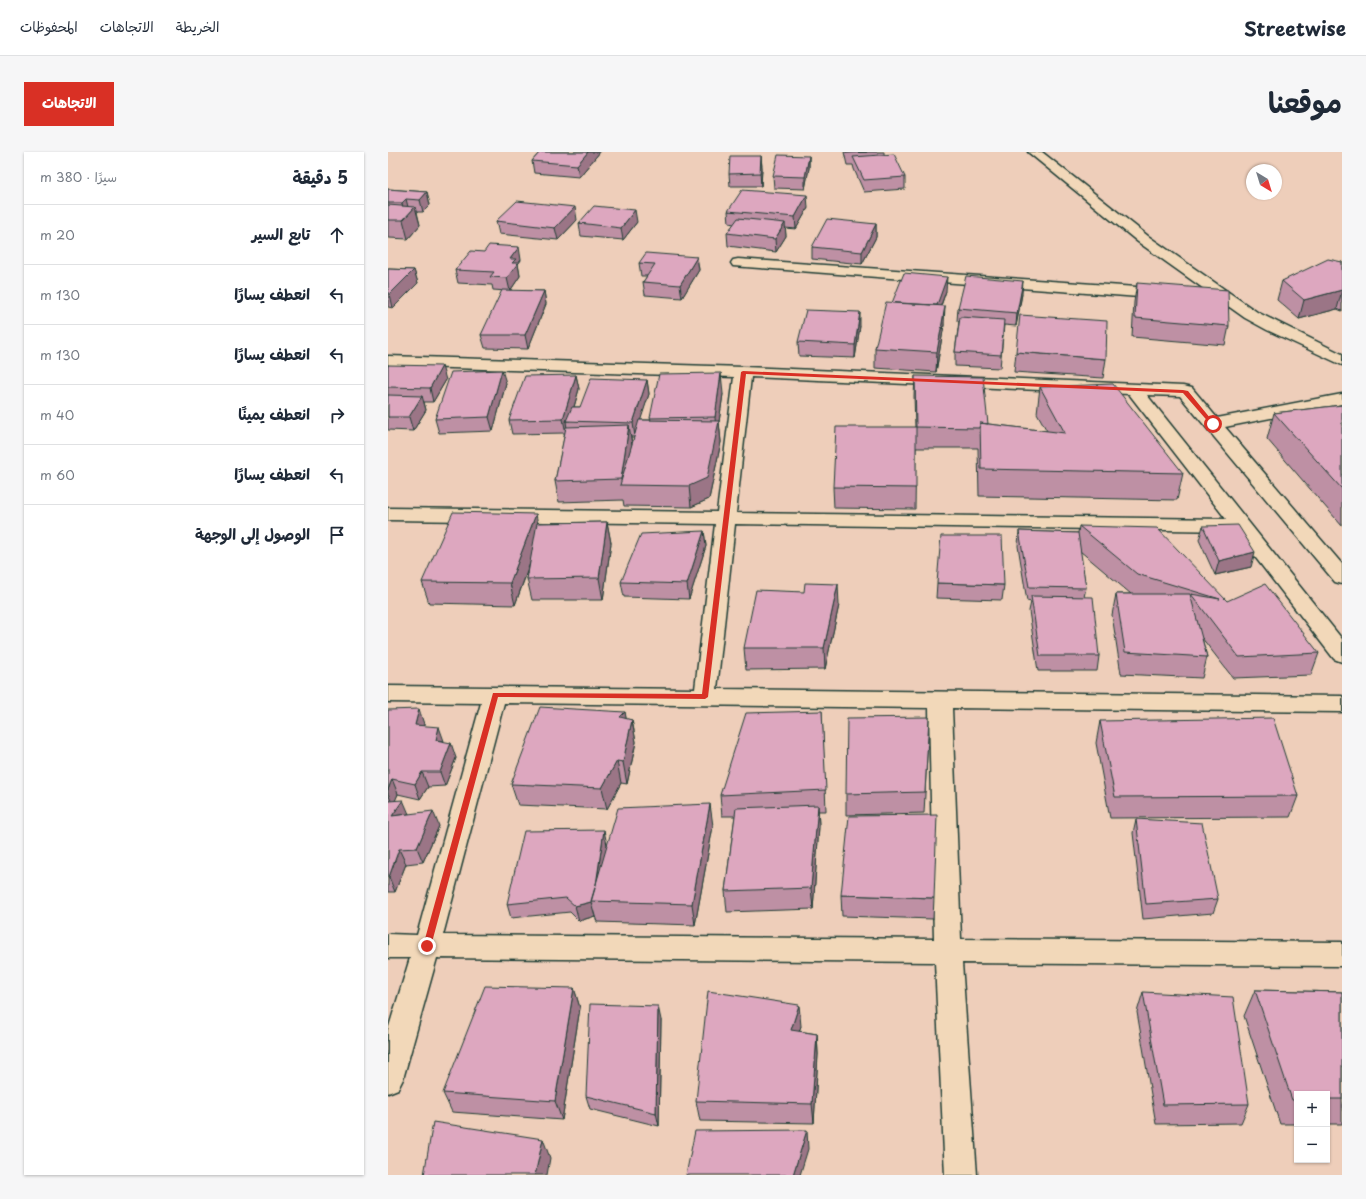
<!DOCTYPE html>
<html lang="ar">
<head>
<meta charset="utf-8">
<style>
	body { margin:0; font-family:"Playpen Sans","Playpen Sans Arabic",sans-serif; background:#f6f6f7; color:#1f2937; direction:rtl }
	.controls { position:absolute; right:12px; bottom:12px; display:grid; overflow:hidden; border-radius:0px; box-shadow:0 1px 3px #0004 }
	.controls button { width:36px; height:36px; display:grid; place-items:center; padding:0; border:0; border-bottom:1px solid #e0e1e3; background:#fff; color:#1f2937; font:20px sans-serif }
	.compass { position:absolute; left:858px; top:12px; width:36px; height:36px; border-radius:50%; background:#fff; box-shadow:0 1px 3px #0004; rotate:142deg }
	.stop { position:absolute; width:12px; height:12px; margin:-9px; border:3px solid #d93025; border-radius:50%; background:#fff }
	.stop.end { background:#d93025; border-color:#fff; box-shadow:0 1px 4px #0008 }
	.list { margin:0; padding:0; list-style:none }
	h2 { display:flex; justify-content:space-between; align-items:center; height:52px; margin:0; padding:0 16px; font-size:17px }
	h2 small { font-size:13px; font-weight:400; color:#747a83 }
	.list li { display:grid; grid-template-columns:26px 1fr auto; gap:12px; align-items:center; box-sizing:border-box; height:60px; padding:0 16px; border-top:1px solid #e0e1e3 }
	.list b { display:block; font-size:15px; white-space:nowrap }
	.list em { font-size:13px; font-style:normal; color:#747a83 }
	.icon { flex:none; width:22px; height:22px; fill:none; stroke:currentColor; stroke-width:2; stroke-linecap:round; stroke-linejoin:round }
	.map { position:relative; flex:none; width:954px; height:1023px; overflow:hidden; direction:ltr; border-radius:0px }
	header { display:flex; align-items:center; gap:24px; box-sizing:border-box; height:56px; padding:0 20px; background:#fff; border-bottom:1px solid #e0e1e3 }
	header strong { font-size:19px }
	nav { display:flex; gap:22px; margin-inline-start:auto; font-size:14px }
	.intro { display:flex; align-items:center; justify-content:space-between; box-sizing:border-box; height:96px; padding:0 24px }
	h1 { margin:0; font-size:28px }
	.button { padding:10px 18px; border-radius:0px; background:#d93025; color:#fff; font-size:14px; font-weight:700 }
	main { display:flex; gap:24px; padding:0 24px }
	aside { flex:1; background:#fff; border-radius:0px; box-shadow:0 1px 3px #0004 }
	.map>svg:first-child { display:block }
</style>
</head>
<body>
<header>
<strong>Streetwise</strong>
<nav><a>الخريطة</a><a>الاتجاهات</a><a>المحفوظات</a></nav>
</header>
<div class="intro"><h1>موقعنا</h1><a class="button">الاتجاهات</a></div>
<main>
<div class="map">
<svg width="954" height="1023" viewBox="0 0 954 1023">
	<rect width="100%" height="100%" fill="#eeceba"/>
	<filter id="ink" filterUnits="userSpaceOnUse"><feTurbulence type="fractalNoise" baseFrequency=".025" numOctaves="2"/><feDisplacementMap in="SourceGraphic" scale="8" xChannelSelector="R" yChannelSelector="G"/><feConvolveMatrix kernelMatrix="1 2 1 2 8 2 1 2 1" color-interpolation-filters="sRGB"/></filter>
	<g filter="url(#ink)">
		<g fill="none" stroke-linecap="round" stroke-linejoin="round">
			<defs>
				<path id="minor" d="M640 0H654L760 84 869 160 954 202V213L879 178 857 166 750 90Z
					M350 107 777 137 782 139 785 142 782 145 777 147 345 114 343 111 345 108Z
					M0 204 355 215 795 234 804 236 829 266 954 242V252L837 275 954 412V432L947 430 792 244 759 243 954 487V510L946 507 847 379 347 372 329 537 954 544V560L564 556 573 787 954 790V814L574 811 589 1023H557L547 810 49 806 15 927 10 937 0 941V878L22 806H0V782L29 783 93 551 0 550V534L307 537 327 372 0 368V356L329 360 346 225 0 214ZM363 225 741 242 838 367 348 361ZM116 551 541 556 546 787 55 783Z"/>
			</defs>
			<use href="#minor" stroke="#1f3d34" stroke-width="3"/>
			<use href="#minor" fill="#f2d8b9" fill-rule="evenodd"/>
		</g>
		<path fill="#be90a4" stroke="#1f3d34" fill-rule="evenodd" d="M152 0H212L191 25 146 21 144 9Z
			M456 0H496V2L517 25V37L476 40 466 17 465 13H459Z
			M373 4 374 16 373 34H342L341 22Z
			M421 4V16L417 37 386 36 385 24Z
			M0 37 39 40 42 53 35 60H29L32 73 20 87 1 86H0Z
			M420 56 408 77 397 76 398 84 388 100 340 94 339 81 346 72 341 71 340 59Z
			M189 68 170 88 111 82 108 69Z
			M249 70 235 88 193 84 191 71Z
			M488 72V85L474 112 424 107V95Z
			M309 105 311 118 294 146 257 143 255 130 259 124H253L251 111Z
			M133 108 130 112 132 124 122 139H156L158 152 140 197 97 196 93 183 118 139 105 138 104 133 70 131 67 118Z
			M954 110V159L949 157 911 167 889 148 894 129Z
			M0 117 26 118 30 131 5 156 0 155Z
			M749 131 841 174 837 193 744 185 746 150Z
			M558 139 553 154 556 173 548 220 487 216V196L504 151Z
			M634 142 628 174 616 173 612 216 567 214V200L571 169H569L570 156Z
			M472 174 467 206 411 204 410 190Z
			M628 200 718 207 715 226 626 220Z
			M0 213 58 228 45 250H36L38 258 25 279 0 278Z
			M188 223 191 237 186 255H192L259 228 261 242 252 268H263L262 266 335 242 331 270 333 290 321 347 303 355 236 354 235 348 171 350 167 329 177 281 124 282 121 268ZM243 285H246L244 293Z
			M527 224 600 272 659 279 649 261 652 235 795 321 789 348 591 344 590 296H528L527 357 446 356 445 335 527 275 526 244Z
			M118 231 105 279 51 281 47 267Z
			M954 253V374L879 287 886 261Z
			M219 370 223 391 215 448H144L139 427 141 415 127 453 41 451 34 430 150 371Z
			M691 374 839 449 931 501 923 523 845 526 814 486 819 505 814 526 733 522 724 463 728 442H743L692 399 698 436 696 445 711 504 709 519H650L641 459 643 450 639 449 630 394 631 379 690 381Z
			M815 374 863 415 827 423 811 388Z
			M316 379 318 394 301 447 236 445 233 430Z
			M549 431 616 433 614 448 548 446Z
			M451 453 437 517 358 518 356 496Z
			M0 558 36 572V574L56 590 68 606 57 634 40 635 32 647 10 642 7 648 21 662 51 674 35 710 18 712 7 740H0Z
			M434 559 438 659H430L431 674 425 757 339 760 337 739 347 664H334L332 643Z
			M237 560 238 567 244 568 248 590 239 632 233 631 219 657 130 653 123 632Z
			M541 565 536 661 458 663V642Z
			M712 569 910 644 902 665 722 666 708 591Z
			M748 667 830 747 825 761 755 767 745 681Z
			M325 674 307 773 209 770 207 764 191 769 182 760 123 766 119 752 219 693V696Z
			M453 743 546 746 545 767 454 764Z
			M186 836 192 856 174 968 64 960 55 941Z
			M867 838 954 840V972H939V942H909V972H892L856 864Z
			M755 840 861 952 853 971 768 972 749 860Z
			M273 868 271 974 202 957 198 944Z
			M413 874 411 879 429 882 430 902 426 971 312 969 308 949Z"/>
		<path fill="#9b7586" stroke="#1f3d34" d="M200 0H212L191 25 189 13Z
			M373 4 374 16 373 34 372 21Z
			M421 4V16L417 37V25Z
			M39 40 42 53 35 60 32 48Z
			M419 43 420 56 408 77 407 65Z
			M18 47 21 59 17 64 14 51Z
			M27 55 32 73 20 87 15 68Z
			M187 55 189 68 170 88 167 76Z
			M247 58 249 70 235 88 233 76Z
			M397 71 398 84 388 100 387 87Z
			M488 72V85L474 112V100Z
			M131 95 133 108 130 112 132 124 122 139 119 126 122 107Z
			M309 105 311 118 294 146 292 133Z
			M26 118 30 131 5 156 2 142Z
			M559 125 558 139 547 170V157Z
			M635 129 634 142 628 174 629 161Z
			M954 138 949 157 911 167 916 148Z
			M156 139 158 152 140 197 137 183Z
			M557 154 556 173 548 220 549 200Z
			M472 160V174L467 206V193Z
			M54 214 58 228 45 250 42 236Z
			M114 218 118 231 105 279 101 265Z
			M333 221 335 242 331 270 333 290 321 347 303 355 301 334 328 281 327 265Z
			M188 223 191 237 182 269H178L179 277 178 281 175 267Z
			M259 228 261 242 247 285 245 271Z
			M34 244 38 258 25 279 21 265Z
			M241 273 244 293 234 333 233 327Z
			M148 362 152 383 127 453 122 431Z
			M219 370 223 391 215 448 211 426Z
			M316 379 318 394 301 447 299 432Z
			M867 400 863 415 827 423 831 409Z
			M450 432 451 453 437 517 436 496Z
			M31 557 36 572 32 588 27 573Z
			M237 560 241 582 232 565Z
			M244 568 248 590 239 632 235 610Z
			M51 575 56 589 48 588Z
			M63 591 68 606 57 634 52 620Z
			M229 609 233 631 219 657 214 636Z
			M34 620 40 635 32 647 27 632Z
			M4 627 10 642 5 654 0 641V638Z
			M15 648 21 662 4 664Z
			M322 652 325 674 307 773 304 752Z
			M430 653 431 674 425 757 423 736Z
			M45 659 51 674 35 710 29 696Z
			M216 678 219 693 211 749H206Z
			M11 697 18 712 7 740 1 725Z
			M203 750 207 764 191 769 187 754Z
			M186 836 192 856 174 968 167 949Z
			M411 853 413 874 405 898 403 878Z
			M270 854 273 868 271 974 268 961Z
			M429 882 430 902 426 971 424 952Z
			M419 978 420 997 412 1023H405Z
			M155 987 162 1006 159 1023H147Z"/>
		<path fill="#dda7bf" stroke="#1f3d34" d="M152 0H200L189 13 144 9Z
			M459 0H479L459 1Z
			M506 2 517 25 476 28 465 5Z
			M390 3 421 4 417 25 385 24Z
			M342 4H373L372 21 341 22Z
			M0 37 39 40 32 48 18 47 14 51H0Z
			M354 38 419 43 407 65 340 59Z
			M129 49 187 55 167 76 108 69Z
			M0 53 27 55 15 68H0Z
			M206 54 247 58 233 76 191 71Z
			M350 66 397 71 387 87 339 81Z
			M439 67 488 72 474 100 424 95Z
			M101 93 131 95 122 107H128L124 111H130L119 126 102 125 106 120 67 118 83 99 96 100Z
			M258 101 309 105 292 133 255 130 267 112 251 111Z
			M940 107 954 110V138L916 148 894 129Z
			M0 117 26 118 2 142H0Z
			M516 121 559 125 549 153 504 151Z
			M578 124 635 129 629 161 570 156Z
			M749 131 840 138 841 174 747 166Z
			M114 138 156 139 137 183H93Z
			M498 150 557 154 549 200 487 196Z
			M418 158 472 160 467 193 410 190Z
			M632 163 719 169 718 207 628 200Z
			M572 165 616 168 613 203 567 200Z
			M0 213 54 214 42 236 0 235Z
			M114 218 101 265 47 267 63 220Z
			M333 221 327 265 262 266 271 222Z
			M188 223 175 267 121 268 137 224Z
			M527 224 595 225 600 272 592 271 591 276 528 275V336L445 335 448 275H528Z
			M203 226 259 228 245 271 178 269 184 255H192Z
			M725 232 795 321 593 317 592 271 677 281 652 235Z
			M0 243 34 244 21 265H0Z
			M954 253V337L886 261Z
			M251 268 331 269 319 326 301 334 232 333Z
			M241 273 233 327 167 329 178 275Z
			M65 360 148 362 122 431 34 430Z
			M219 370 211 426 139 427 149 371Z
			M850 373 867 400 831 409 815 374Z
			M691 374 769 376 839 449 877 432 931 501 851 505 803 442 832 447 749 422Z
			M316 379 299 432 233 430 253 382Z
			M631 379 690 381 698 436 641 435Z
			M553 384H614L616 433 549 431Z
			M417 431 450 432 436 496H356L368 438 416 440Z
			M728 442H802L819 505 737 500Z
			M643 444 705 445 711 504H652Z
			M152 555 237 560 232 565 244 568 235 610 229 609 214 636 123 632Z
			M31 557 27 573 51 575 48 588 63 591 52 620H34L27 632 4 627 0 638V558Z
			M434 559 438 638 332 643 358 561Z
			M541 565 537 640 458 642 459 566Z
			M885 566 910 644 727 645 712 569Z
			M15 648 4 664 45 659 29 696 11 697 1 725H0V649Z
			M322 652 304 752 203 749 230 656Z
			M430 653 423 736 337 739 348 656Z
			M549 663 546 746 453 743 461 664Z
			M748 667 814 671 830 747 758 752Z
			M216 678 208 733 203 750 187 754 178 746 119 752 136 679Z
			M97 834 186 836 167 949 55 941Z
			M867 838 954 840V947H939V942H909V948H904Z
			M320 839 411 853 403 878 429 882 424 952 308 949Z
			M755 840 845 845 861 952 775 953Z
			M202 852 270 854 268 961 198 944Z
			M45 970 155 987 147 1023H36Z
			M419 978 405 1023H298L307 979Z"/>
	</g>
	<path fill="#d93025" d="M355 219 795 238 800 239 827 272 823 273 795 241 358 222 320 545 317 547 110 545 43 794 39 798 36 797 35 794 105 541 314 542 353 220Z"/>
</svg>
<div class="controls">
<button>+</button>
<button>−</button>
</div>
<svg class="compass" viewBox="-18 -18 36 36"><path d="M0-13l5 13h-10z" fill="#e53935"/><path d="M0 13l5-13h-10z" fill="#747a83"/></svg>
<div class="stop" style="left:825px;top:272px"></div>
<div class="stop end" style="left:39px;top:794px"></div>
</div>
<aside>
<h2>5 دقيقة<small>سيرًا · 380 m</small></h2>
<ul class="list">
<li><svg class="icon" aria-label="ahead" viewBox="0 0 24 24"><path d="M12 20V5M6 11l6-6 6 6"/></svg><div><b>تابع السير</b></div><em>20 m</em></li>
<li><svg class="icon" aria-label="left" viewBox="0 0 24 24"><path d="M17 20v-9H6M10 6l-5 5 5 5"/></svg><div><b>انعطف يسارًا</b></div><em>130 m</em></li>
<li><svg class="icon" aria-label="left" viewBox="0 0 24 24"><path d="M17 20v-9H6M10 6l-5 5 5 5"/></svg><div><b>انعطف يسارًا</b></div><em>130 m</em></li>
<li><svg class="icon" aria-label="right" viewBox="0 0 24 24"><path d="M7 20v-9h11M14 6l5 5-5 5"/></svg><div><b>انعطف يمينًا</b></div><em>40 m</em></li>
<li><svg class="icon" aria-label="left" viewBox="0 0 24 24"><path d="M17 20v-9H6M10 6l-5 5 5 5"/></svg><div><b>انعطف يسارًا</b></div><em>60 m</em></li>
<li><svg class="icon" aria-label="arrive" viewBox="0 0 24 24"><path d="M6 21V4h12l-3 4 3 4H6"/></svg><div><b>الوصول إلى الوجهة</b></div></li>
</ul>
</aside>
</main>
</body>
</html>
